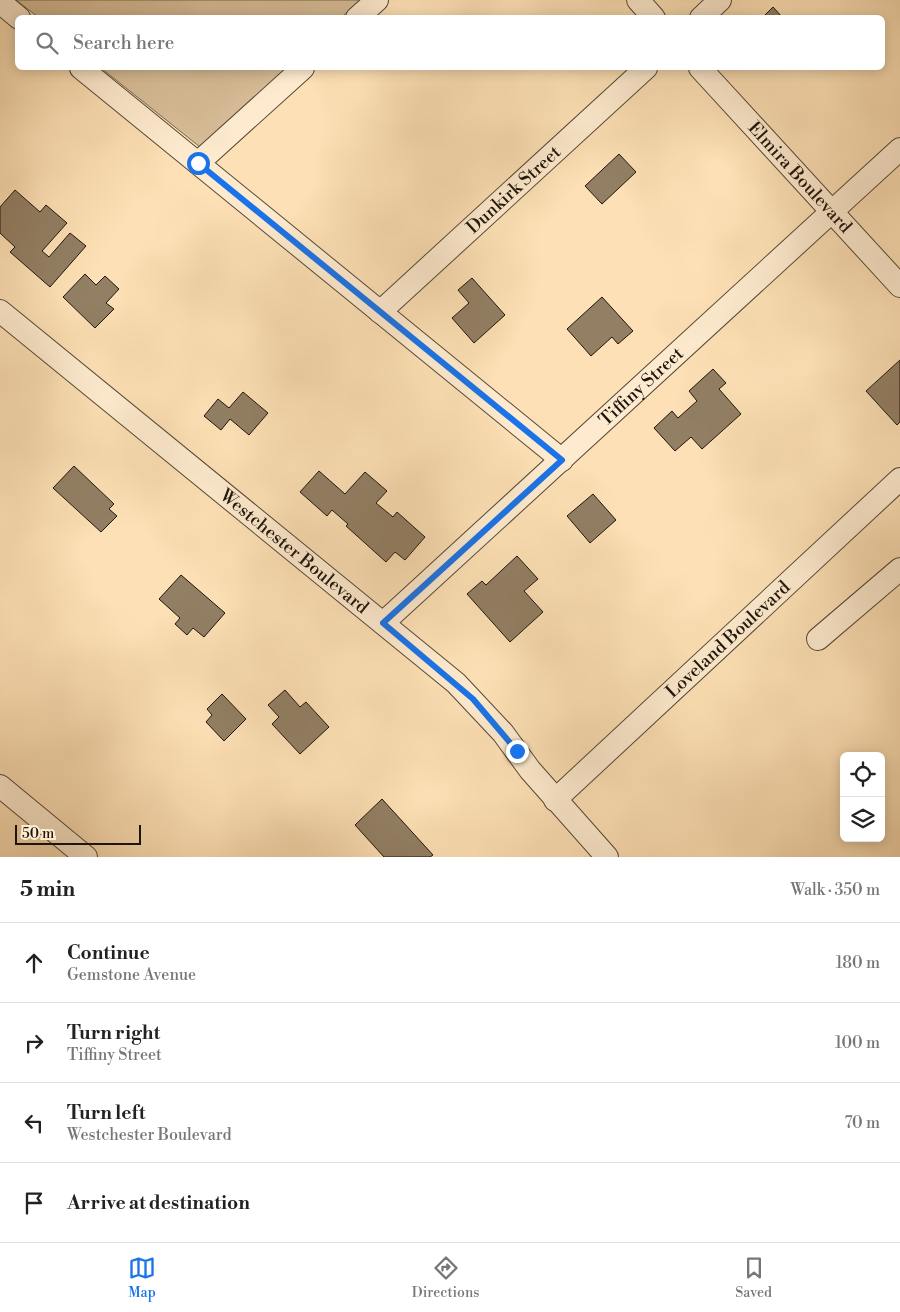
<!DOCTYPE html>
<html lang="en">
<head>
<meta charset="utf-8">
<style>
	body { margin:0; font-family:"Libre Bodoni",serif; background:#f2f2f2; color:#222 }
	.controls { position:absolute; right:15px; bottom:15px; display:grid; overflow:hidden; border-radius:8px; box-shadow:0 2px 12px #0003 }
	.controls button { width:45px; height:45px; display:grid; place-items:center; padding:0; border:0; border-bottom:1px solid #e0e0e0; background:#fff; color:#222; font:25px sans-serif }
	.scale { position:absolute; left:15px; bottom:12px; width:126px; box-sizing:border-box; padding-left:5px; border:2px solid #1e150c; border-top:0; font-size:14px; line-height:18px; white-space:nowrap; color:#1e150c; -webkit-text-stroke:4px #feebcf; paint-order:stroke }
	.stop { position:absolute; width:15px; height:15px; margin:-11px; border:4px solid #1a73e8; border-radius:50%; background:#fff }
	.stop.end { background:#1a73e8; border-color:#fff; box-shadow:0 1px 5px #0008 }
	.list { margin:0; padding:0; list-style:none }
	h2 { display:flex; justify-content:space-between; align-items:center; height:65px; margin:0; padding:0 20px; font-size:21px }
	h2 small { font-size:16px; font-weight:400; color:#767676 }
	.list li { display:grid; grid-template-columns:32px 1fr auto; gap:15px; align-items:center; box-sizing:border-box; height:80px; padding:0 20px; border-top:1px solid #e0e0e0 }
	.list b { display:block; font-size:19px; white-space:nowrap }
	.list p { margin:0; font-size:16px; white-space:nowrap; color:#767676 }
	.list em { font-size:16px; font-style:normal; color:#767676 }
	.icon { flex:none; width:28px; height:28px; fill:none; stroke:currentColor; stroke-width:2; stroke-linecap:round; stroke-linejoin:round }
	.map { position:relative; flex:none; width:900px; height:857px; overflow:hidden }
	.search { position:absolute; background:#fff; box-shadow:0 2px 12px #0003; left:15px; right:15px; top:15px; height:55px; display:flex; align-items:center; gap:12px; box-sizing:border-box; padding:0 18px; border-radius:8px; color:#767676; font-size:19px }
	.sheet { height:385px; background:#fff }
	nav { display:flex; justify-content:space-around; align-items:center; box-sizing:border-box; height:70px; border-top:1px solid #e0e0e0; background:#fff; font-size:14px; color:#767676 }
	nav a { display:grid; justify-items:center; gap:2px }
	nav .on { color:#1a73e8 }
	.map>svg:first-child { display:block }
</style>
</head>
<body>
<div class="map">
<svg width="900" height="857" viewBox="0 0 900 857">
	<rect width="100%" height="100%" fill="#fde0b5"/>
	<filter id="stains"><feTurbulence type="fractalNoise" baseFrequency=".004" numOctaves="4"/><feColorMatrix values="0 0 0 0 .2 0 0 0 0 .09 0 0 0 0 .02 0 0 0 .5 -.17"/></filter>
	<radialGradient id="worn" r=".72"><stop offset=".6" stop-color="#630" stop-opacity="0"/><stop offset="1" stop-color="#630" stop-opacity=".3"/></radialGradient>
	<path fill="#d7bd98" stroke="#7a6952" d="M16 0H360L341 18 38 17Z
		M101 68H287L200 147Z"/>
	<path fill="#927f64" stroke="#1e150c" d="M773 7 783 18H762Z
		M619 154 636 172 602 204 585 186Z
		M15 190 40 212 46 205 67 223 42 251 49 257 70 233 86 246 50 287 10 252 15 247 0 233V207Z
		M85 274 96 285 105 276 119 289 106 303 114 309 95 328 63 297Z
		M472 278 505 315 474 343 452 318 469 303 458 290Z
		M602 297 633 331 618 344 612 337 591 356 567 329Z
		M900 360V422L897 425 866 391Z
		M713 369 726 383 719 389 741 414 702 449 691 437 675 451 654 428 672 411 678 418 697 401 689 391Z
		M243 392 268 413 249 435 230 419 221 430 204 416 218 399 229 408Z
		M74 466 114 504 109 509 117 516 101 532 53 488Z
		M319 471 345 494 365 472 387 491 376 503 393 517 397 512 425 537 405 560 395 552 386 562 346 526 348 524 332 510 327 516 300 492Z
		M593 494 616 520 590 543 567 516Z
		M517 556 538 579 524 591 543 612 510 642 467 594 482 581 486 585Z
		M181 575 225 613 204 637 193 628 187 635 175 624 180 618 159 599Z
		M285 690 300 707 306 702 329 727 300 754 272 724 279 717 268 705Z
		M222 694 246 719 224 741 206 722 212 715 207 709Z
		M382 799 433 855 430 857H384L355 825Z"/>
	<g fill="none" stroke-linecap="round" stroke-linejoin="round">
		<defs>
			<g id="minor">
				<path d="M638 0 654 18"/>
				<path d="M0 2 19 18"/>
				<path d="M357 18 377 0"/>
				<path d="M701 18 720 0"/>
				<path d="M81 68 562 460"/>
				<path id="s1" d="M700 68 900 286"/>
				<path d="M198 163 303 68"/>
				<path id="s2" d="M0 311 456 683 503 733 530 770 607 857"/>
				<path id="s3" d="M380 312 646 68"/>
				<path id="s4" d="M383 623 900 149"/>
				<path d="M818 639 900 569"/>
				<path d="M0 786 86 857"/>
				<path id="s5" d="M555 800 900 479"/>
			</g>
		</defs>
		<use href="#minor" stroke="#564836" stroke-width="24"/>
		<use href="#minor" stroke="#feebcf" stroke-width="22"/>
	</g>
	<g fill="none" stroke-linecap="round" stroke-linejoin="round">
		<path stroke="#1a73e8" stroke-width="6" d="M198 163 562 460 383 623 473 699 517 751"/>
	</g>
	<g text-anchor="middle" stroke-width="4" stroke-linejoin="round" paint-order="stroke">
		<g font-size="18" fill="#1e150c" stroke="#feebcf">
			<text dy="6" stroke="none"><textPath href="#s1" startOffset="148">Elmira Boulevard</textPath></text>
			<text dy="6" stroke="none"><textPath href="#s3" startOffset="181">Dunkirk Street</textPath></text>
			<text dy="6" stroke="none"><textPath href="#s4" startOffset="350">Tiffiny Street</textPath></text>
			<text dy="6" stroke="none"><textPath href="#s2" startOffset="380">Westchester Boulevard</textPath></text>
			<text dy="6" stroke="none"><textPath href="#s5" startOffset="236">Loveland Boulevard</textPath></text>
		</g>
	</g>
	<rect width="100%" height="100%" filter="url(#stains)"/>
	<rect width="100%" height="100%" fill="url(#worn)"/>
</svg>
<div class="controls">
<button><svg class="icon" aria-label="locate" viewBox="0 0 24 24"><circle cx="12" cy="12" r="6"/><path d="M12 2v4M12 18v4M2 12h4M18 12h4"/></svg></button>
<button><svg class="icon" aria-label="layers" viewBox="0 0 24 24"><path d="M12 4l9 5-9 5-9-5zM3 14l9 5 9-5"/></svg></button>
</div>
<div class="scale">50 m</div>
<div class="stop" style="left:198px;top:163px"></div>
<div class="stop end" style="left:517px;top:751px"></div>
<div class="search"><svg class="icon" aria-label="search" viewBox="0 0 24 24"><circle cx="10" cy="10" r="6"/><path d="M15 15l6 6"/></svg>Search here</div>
</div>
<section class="sheet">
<h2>5 min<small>Walk · 350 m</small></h2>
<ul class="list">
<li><svg class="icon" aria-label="ahead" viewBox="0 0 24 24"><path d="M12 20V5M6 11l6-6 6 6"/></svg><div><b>Continue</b><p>Gemstone Avenue</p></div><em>180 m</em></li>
<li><svg class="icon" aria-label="right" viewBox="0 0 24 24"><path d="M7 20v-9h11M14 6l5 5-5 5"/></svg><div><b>Turn right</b><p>Tiffiny Street</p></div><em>100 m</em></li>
<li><svg class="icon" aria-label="left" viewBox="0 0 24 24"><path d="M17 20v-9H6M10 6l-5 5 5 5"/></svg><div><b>Turn left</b><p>Westchester Boulevard</p></div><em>70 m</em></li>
<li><svg class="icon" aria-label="arrive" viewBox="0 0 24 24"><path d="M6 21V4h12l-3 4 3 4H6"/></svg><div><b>Arrive at destination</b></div></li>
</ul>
</section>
<nav>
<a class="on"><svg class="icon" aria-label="map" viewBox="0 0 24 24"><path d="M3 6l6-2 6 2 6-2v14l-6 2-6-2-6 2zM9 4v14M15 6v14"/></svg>Map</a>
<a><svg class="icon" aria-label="directions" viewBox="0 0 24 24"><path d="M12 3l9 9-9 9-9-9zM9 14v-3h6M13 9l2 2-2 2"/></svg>Directions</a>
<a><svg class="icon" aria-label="saved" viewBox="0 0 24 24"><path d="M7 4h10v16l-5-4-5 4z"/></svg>Saved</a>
</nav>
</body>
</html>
